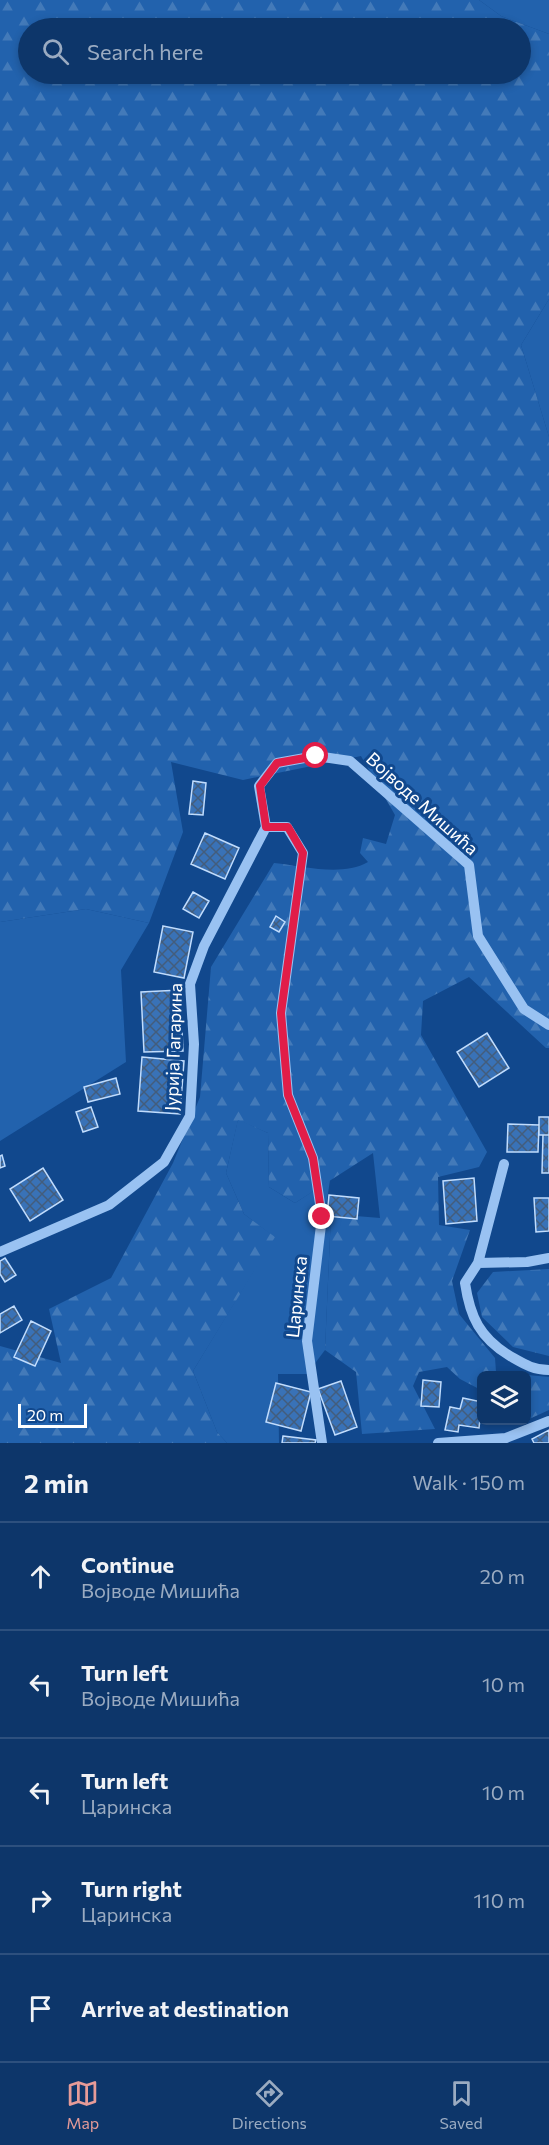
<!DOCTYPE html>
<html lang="en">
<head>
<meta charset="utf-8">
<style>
	body { margin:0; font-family:Commissioner,sans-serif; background:#1b4172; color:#f1f3f6 }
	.controls { position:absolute; right:18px; bottom:18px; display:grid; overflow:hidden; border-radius:9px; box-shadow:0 3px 9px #0003 }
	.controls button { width:54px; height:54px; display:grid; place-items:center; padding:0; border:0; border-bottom:2px solid #2d507e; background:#0d366a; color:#f1f3f6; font:30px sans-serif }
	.scale { position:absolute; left:18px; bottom:15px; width:69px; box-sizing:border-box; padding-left:6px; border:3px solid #fff; border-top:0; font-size:16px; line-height:21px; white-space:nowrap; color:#fff; -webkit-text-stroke:4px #11488d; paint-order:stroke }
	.stop { position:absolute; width:18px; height:18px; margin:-14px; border:4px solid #e11d48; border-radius:50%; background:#fff }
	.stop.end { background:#e11d48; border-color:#fff; box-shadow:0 2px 6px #0008 }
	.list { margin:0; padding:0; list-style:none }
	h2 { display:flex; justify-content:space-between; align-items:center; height:78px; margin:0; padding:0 24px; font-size:26px }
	h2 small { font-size:20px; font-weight:400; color:#9aabc1 }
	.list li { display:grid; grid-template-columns:39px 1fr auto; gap:18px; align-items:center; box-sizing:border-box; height:108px; padding:0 24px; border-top:2px solid #2d507e }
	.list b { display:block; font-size:22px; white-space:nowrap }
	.list p { margin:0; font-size:20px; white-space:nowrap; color:#9aabc1 }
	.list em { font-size:20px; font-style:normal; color:#9aabc1 }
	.icon { flex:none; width:33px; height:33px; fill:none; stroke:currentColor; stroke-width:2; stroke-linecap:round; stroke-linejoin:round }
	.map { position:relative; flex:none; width:549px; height:1443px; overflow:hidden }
	.search { position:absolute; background:#0d366a; box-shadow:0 3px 9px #0003; left:18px; right:18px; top:18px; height:66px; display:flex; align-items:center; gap:15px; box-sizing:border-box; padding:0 21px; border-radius:33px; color:#9aabc1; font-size:22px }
	.sheet { height:618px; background:#0d366a }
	nav { display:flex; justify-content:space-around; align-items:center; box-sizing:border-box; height:84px; border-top:2px solid #2d507e; background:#0d366a; font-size:16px; color:#9aabc1 }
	nav a { display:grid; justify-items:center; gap:3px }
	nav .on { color:#e69b98 }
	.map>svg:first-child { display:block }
</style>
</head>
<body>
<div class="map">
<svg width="549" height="1443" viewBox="0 0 549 1443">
	<defs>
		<pattern id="forest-firs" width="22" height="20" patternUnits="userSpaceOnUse" patternTransform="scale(1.5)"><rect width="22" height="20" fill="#2262ad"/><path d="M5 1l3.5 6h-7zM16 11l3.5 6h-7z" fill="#437ab9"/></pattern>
		<pattern id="building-cross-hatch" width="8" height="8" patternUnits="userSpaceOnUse" patternTransform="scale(1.5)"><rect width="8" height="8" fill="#3972b7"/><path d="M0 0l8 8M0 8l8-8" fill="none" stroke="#435d7c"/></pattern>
	</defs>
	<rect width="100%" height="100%" fill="#11488d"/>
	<path fill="#2262ad" d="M479 0H549V34L501 16Z
		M549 299V437L521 345Z
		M86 909 149 923 121 970 126 1062 0 1141V922Z
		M238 1119 268 1133 269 1187 295 1203 330 1180 325 1214H331L325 1350 307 1374H278L279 1443H227L217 1432 193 1371 274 1237 244 1214 226 1173Z"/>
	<path fill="url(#forest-firs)" fill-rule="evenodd" d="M0 0H479L501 16 549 34V299L521 345 549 437V1048H546L469 977 423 1001 421 1035 487 1152 479 1167 438 1177 439 1225 470 1230 452 1281 459 1314 495 1358 496 1372 549 1377V1410L527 1420 526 1376H482L481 1390 460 1379 447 1367 419 1372 413 1386 435 1429 362 1434 356 1372 325 1350 331 1214 380 1218 373 1153 295 1203 269 1187 268 1133 238 1120 226 1173 244 1214 275 1237 193 1371 217 1432 227 1443H0V1346L61 1363 49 1309 111 1278 173 1163 200 1097 211 967 274 863C303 866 342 877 368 862L360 853 363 838 386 844 395 815 361 756 243 780 171 762 183 832 149 923 86 909 0 922ZM28 28H520V74H28Z
		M549 1269V1356L513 1347 482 1317 477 1293 493 1272Z"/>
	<path fill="url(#building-cross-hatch)" stroke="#c0dcfd" stroke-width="1.5" d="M193 781 206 783 203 815 189 814Z
		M205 833 239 848 225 879 191 864Z
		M193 892 209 901 199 918 183 909Z
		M276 916 285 922 279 932 270 927Z
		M163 926 193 932 184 978 154 972Z
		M180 990 183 1051 144 1052 141 992Z
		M487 1033 509 1068 479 1087 457 1052Z
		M142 1057 184 1061 180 1114 138 1111Z
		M116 1078 120 1094 88 1102 84 1087Z
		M91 1107 98 1127 83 1132 76 1112Z
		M539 1117H549V1135H539Z
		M508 1124 539 1125 538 1152H507Z
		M543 1135H549V1173H542Z
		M2 1155 5 1166 0 1168V1156Z
		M43 1168 63 1200 30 1221 10 1189Z
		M474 1178 477 1221 446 1224 443 1181Z
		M329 1195 359 1198 357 1219 327 1216Z
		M534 1198H549V1231L536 1232Z
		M5 1258 16 1275 5 1282 0 1274V1261Z
		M14 1306 22 1320 0 1333V1314Z
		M31 1321 51 1331 35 1366 14 1357Z
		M423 1380 441 1382 439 1407 421 1406Z
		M341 1381 357 1427 335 1435 318 1389Z
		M276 1383 311 1392 301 1431 266 1422Z
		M463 1398 482 1402 479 1428 459 1425 458 1432 445 1430 450 1407 460 1409Z
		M549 1430V1443H534L532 1439Z
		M283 1436 316 1440 315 1443H282Z"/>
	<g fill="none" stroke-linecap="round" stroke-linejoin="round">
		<path stroke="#99c2f2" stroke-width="10" d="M266 827H287L303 853 281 1013 288 1095 313 1158 322 1217 307 1341 322 1443
			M266 827 259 786 277 763 316 756 350 761 469 865 478 936 524 1009 549 1025
			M504 1164 478 1263 465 1283C470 1317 480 1338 510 1356 524 1364 533 1370 549 1370
			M0 1252 109 1205 164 1162 190 1116 194 1044 190 984 204 946 266 827
			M478 1263 527 1262 549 1258
			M438 1443 506 1438 549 1421"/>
	</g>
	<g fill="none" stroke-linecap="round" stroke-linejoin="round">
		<path stroke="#e11d48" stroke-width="8" d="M316 756 277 763 260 786 266 827H288L303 853 281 1013 288 1095 313 1158 322 1217"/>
	</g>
	<g text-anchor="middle" stroke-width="6" stroke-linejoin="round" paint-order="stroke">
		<g font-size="18" fill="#fff" stroke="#11488d">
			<text transform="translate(422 804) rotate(42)" y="6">Војводе Мишића</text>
			<text transform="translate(174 1047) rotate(-88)" y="6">Јурија Гагарина</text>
			<text transform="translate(297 1297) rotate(-84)" y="6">Царинска</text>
		</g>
	</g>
</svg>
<div class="controls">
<button><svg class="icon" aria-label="layers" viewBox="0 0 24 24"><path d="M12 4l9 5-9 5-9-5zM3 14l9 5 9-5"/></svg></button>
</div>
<div class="scale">20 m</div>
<div class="stop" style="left:316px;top:756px"></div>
<div class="stop end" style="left:322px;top:1217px"></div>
<div class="search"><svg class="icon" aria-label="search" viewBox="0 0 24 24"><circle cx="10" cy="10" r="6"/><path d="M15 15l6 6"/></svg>Search here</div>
</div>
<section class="sheet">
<h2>2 min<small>Walk · 150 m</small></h2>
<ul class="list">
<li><svg class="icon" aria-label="ahead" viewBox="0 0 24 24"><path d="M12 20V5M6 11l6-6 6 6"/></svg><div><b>Continue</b><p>Војводе Мишића</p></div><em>20 m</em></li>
<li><svg class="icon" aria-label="left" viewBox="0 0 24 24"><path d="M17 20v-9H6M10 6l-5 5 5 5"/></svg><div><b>Turn left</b><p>Војводе Мишића</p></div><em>10 m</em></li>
<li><svg class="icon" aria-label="left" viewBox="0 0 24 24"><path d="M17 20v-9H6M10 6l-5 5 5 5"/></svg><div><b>Turn left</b><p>Царинска</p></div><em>10 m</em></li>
<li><svg class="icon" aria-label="right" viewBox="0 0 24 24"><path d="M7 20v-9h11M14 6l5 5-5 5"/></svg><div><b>Turn right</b><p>Царинска</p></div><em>110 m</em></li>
<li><svg class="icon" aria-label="arrive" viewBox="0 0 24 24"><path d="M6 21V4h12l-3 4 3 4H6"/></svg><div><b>Arrive at destination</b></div></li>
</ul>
</section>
<nav>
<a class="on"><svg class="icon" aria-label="map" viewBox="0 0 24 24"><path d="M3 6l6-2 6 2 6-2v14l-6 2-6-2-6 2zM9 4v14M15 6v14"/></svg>Map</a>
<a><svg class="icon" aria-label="directions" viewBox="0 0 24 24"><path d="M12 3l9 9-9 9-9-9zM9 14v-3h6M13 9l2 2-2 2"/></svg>Directions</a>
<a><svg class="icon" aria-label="saved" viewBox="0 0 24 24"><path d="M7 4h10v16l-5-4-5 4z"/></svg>Saved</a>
</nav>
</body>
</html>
